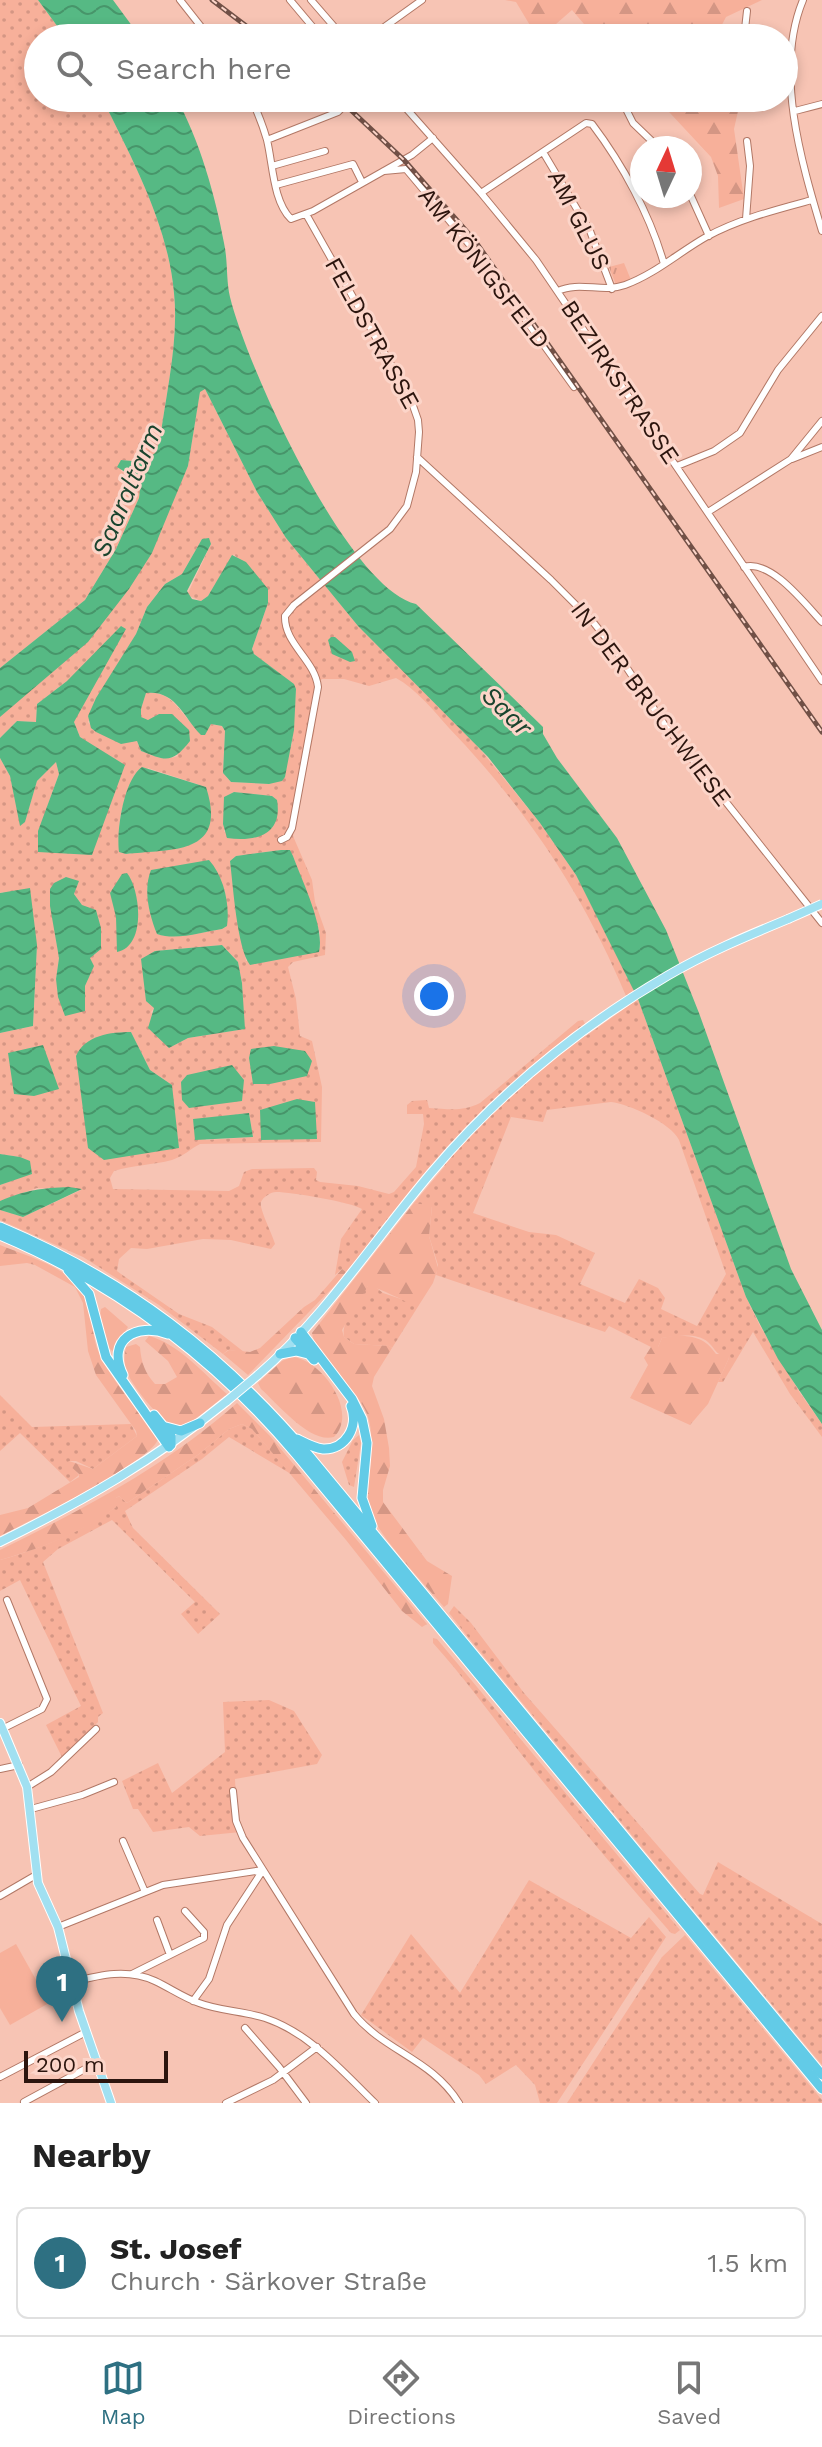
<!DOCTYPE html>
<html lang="en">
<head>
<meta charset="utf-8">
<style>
	body { margin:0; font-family:"Work Sans",sans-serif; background:#f6f6f6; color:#222 }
	.compass { position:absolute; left:630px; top:136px; width:72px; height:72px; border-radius:50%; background:#fff; box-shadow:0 4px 12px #0003; rotate:4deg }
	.scale { position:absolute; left:24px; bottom:20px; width:144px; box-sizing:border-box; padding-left:8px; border:4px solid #2c150e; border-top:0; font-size:22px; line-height:28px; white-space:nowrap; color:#2c150e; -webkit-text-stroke:6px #fcd5c9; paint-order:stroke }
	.you { position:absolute; left:434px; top:996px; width:28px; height:28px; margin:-20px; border:6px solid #fff; border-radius:50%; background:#1a73e8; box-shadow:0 0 0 12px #1a73e833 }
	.badge { display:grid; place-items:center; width:52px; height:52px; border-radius:50%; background:#2e7082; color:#fff; font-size:26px; font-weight:700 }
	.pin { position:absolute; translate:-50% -66px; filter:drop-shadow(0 2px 4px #0008) }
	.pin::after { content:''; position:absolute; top:42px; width:28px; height:24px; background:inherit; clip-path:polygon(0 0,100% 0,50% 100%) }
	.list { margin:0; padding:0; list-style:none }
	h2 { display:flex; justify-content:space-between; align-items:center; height:104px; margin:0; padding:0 32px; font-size:34px }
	h2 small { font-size:26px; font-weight:400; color:#767676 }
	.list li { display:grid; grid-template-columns:52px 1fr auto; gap:24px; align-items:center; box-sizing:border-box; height:112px; margin:0 16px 16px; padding:0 16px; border:2px solid #e0e0e0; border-radius:12px }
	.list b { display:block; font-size:30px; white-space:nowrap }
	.list p { margin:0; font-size:26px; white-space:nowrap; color:#767676 }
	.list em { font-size:26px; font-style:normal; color:#767676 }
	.icon { flex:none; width:44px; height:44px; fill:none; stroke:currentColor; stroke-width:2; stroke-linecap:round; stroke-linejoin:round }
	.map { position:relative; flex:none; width:822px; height:2103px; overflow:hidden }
	.search { position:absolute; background:#fff; box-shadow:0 4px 12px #0003; left:24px; right:24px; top:24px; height:88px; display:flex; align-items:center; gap:20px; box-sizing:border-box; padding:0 28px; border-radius:44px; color:#767676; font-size:30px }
	.sheet { height:232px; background:#fff }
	nav { display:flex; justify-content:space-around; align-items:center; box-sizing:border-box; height:112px; border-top:2px solid #e0e0e0; background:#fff; font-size:22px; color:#767676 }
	nav a { display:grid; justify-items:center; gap:4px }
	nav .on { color:#2e7082 }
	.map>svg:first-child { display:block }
</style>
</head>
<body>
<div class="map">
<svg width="822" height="2103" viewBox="0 0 822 2103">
	<defs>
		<pattern id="grass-dots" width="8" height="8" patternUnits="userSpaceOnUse" patternTransform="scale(2)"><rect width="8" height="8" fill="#f7b09a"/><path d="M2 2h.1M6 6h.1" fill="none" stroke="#d49684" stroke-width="1.8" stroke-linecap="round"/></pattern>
		<pattern id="forest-firs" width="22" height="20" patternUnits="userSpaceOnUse" patternTransform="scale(2)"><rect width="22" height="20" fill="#f7b09a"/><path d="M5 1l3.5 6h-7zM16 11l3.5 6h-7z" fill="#d49684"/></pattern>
		<pattern id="park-tufts" width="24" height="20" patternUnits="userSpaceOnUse" patternTransform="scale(2)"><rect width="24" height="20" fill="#f7b09a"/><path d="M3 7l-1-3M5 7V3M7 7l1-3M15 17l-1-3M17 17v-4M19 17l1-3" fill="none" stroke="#d49684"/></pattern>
		<pattern id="water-waves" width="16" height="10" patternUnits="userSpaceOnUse" patternTransform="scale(2)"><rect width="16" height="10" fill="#56b984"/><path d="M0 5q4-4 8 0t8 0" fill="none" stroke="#47956a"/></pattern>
	</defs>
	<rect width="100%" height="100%" fill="#f7c4b4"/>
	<path fill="url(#grass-dots)" fill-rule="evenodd" d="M0 0H38L66 38H38V98H102C132 159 168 224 174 293 179 341 166 393 160 440L155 453 144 462 121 460V471L142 482 139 498 116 549 85 600 0 668Z
		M205 389 257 492 286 538 358 626 475 743 540 823 576 875 635 990 626 996C584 895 525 807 449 728 434 711 416 689 396 678L369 686 344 679H322L320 681 314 733 293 836 312 880 315 902 326 933 325 955 293 962 288 967 296 999 300 1036 312 1041 322 1087 321 1142 200 1144C190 1149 184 1156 172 1160 153 1165 133 1165 114 1171L110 1178 113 1189 229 1191 239 1186 244 1172 252 1169 314 1168 317 1172 316 1180 320 1182 358 1186 389 1194 394 1192 416 1167 424 1124 423 1114H407V1105L412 1101 427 1100 429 1108C449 1109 462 1112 480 1103L578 1021 583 1020 585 1024 579 1028 586 1036 638 999 746 1297 760 1326 800 1393 822 1424V1437L790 1394 753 1332 723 1382H718L729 1358C714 1353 718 1352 708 1342 697 1332 675 1336 662 1338L658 1347H651L609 1326 605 1332 436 1275 438 1265 429 1236 432 1207 414 1203 445 1166 438 1160 346 1272 342 1269 335 1275 341 1239 362 1209C351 1202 291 1192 276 1192 271 1192 263 1197 261 1202 259 1209 273 1235 275 1244L271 1249 231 1240 203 1239 147 1249 131 1248 119 1259 117 1271 121 1274 179 1314 212 1327 244 1352 228 1350 223 1354 159 1305 83 1257 0 1220V1210L23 1217 81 1190 37 1188 0 1201V1185L32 1173 20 1157 0 1154V1033L33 1026 37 945 3 892 0 893V758L10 776 21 825 25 821 37 781 56 761 59 774 46 810 80 737 74 722 67 681 37 704 36 722 17 721 0 738V717L16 702 177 491 188 466 200 391ZM202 539 211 544 187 595 201 601 208 596 234 554 268 603 252 649 254 654 293 684 296 689 292 744 269 784 231 782 223 773 225 731 222 726 211 724 205 734C181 722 178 690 146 693L141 709V717L148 721 159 714 178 756C164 761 154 756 141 751L137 741 96 732 88 722 136 634 147 607 165 584 182 574ZM148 768 206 787 171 849 126 854 119 852C118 811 121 798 148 768ZM234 792 272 796 224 832V798ZM281 850 293 856 320 933V948L246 961 230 861 236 856ZM78 881 74 894 82 905 89 958 93 966 85 986V1010L56 979 59 958 55 933ZM147 886 225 890 227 926 222 929C202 932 176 940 157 934L149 908ZM222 945 238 962 242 983 244 1029 188 1038 169 1048 151 1012 154 1008 155 951ZM131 1032 150 1070 172 1085 78 1074ZM611 1102C629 1104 671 1123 679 1140L726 1274 697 1326 661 1309 665 1298 658 1288 639 1279 625 1303 580 1284 595 1253 556 1235 529 1232 473 1213 511 1117 543 1122 547 1110ZM249 1113 253 1137 206 1140 193 1120Z
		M373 1285 383 1293 419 1305 392 1348 389 1346 354 1344 344 1337C341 1322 358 1297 368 1286Z
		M0 1395 32 1427 131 1424 137 1436 93 1469 76 1461H69L79 1475 70 1482 20 1433 0 1451Z
		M242 1424 252 1429 291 1474 229 1437 202 1459 125 1511 133 1528 220 1614 198 1634 181 1614 195 1602 112 1520 58 1549 43 1562 103 1713 98 1717V1722L62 1757 46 1725 81 1706 20 1580 0 1591V1560C41 1549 82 1531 116 1507V1498L119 1496 127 1503 199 1454 229 1429Z
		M359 1435 361 1443 354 1487 349 1485 342 1462 353 1440Z
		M454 1606 471 1623 524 1693 700 1894 703 1895 718 1862 822 1924V2065L472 1642 449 1613Z
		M433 1638 437 1639 680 1930 675 1934 671 1933C623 1878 575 1822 529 1764 497 1723 468 1682 433 1643Z
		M269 1700 294 1711 322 1755 317 1764 235 1779 237 1816 241 1832 200 1836 189 1827 153 1832 138 1809H133L122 1781 158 1763 172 1793 225 1752 223 1702Z
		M529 1880 631 1938 649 1917 666 1937 557 2103H540L535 2085 516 2065 486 2084 479 2075 423 2038 412 2052 361 2015 411 1934 460 1993Z
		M685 1935 822 2100V2103H567L662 1957Z"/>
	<path fill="url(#forest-firs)" d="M505 0H762L726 17 715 38H596L572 10 548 31 539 34 534 32 516 2Z
		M656 98H741L734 129 744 199 719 208 718 176 711 157Z
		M414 1203 432 1206 429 1236 438 1268 433 1283 419 1305 416 1306C401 1300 383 1289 368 1286L342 1330 344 1337 354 1344 389 1346 392 1348 374 1377 372 1386 384 1419 389 1448 390 1466 383 1490V1502L427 1561 452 1576 448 1604 444 1607C424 1583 374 1532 367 1504 361 1476 379 1446 367 1414 355 1384 318 1366 312 1333Z
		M0 1245C29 1257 80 1270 89 1305 93 1320 92 1338 99 1353 111 1380 141 1414 159 1438 149 1464 29 1521 0 1536V1515L28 1508 79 1477V1474L67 1463 69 1461 93 1469 137 1436 136 1431 96 1375 88 1351 83 1303 75 1287 35 1265 27 1263 0 1266Z
		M342 1269 346 1272 339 1281 248 1375 223 1354 229 1350 250 1352 260 1348 304 1307 315 1300Z
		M105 1307 128 1327 113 1351 108 1348C104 1335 98 1322 101 1309Z
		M677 1335C696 1337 705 1338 716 1354H726L729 1358 708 1404 690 1425 630 1398 648 1365 644 1358 651 1347H658L662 1338Z
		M149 1336C179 1344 204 1374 227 1394 216 1402 192 1425 179 1426 164 1428 128 1381 125 1367 124 1360 125 1353 126 1347L136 1344 140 1347C141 1362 145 1373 155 1384H165L177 1377 168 1361 145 1341Z
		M291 1357C319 1357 360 1411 334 1437 310 1444 278 1404 261 1389L258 1383 282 1361Z
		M237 1403 270 1436 427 1624 422 1627 402 1611 346 1540 252 1429 242 1424 229 1429 199 1454 127 1503 119 1496 116 1498V1507C84 1532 39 1549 0 1560V1550C87 1507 163 1468 237 1403Z"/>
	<path fill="url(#park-tufts)" d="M624 263 631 280 616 285 609 267Z"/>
	<path fill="#f7b09a" d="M16 1944 49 2003 10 2025 0 2008V1953Z"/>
	<path fill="url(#water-waves)" d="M38 0H113L141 38H66Z
		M102 98H176C199 138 216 198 224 243 228 261 226 280 230 297 246 364 347 588 416 604L543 727V734L557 758 617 838 666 930 699 1013 791 1269 822 1330V1424L778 1359 746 1297 638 999 576 875 540 823 488 757 358 626 286 538 257 492 205 389 200 392 188 466 152 553 129 589 88 642 0 717V668L85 600 116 549 139 498 141 482 117 467 121 460 144 462 155 453 160 440C166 393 179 341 174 293 168 224 132 159 102 98Z
		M209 538 211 544 187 591 192 599 201 601 208 596 232 555 246 562 268 589V603L252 649 254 654 294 684 296 689 294 730 285 777 282 781 269 784 231 782 223 773 225 731 222 726 211 724 205 735H201C183 717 176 690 146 693L141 709V717L148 720 159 714H172L189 730 190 741C172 764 166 761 141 751L137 741 121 744 96 732 91 728 88 716 96 698 136 634 147 607 165 584 182 574 202 539Z
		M121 626 126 629 74 722 80 737 125 765 92 855 38 852V831L59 774 56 762 37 781 25 822 20 826 10 776 0 758V738L17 721 36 722 37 704 67 681Z
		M331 637H335L352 652 355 661 350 662 332 654 328 640Z
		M142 767 206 787C228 855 174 849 126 854L119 852C116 831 124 779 142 767Z
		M234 792 272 796 277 800C283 835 256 842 227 838L223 824 224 797Z
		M281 850H290L293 856C302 881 325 927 319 952L250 965C237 948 233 885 230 861L236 856Z
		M209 860C224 877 230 904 227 926L222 929C203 932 176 941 157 934 149 914 143 890 151 870Z
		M127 873C141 891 146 947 117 952L116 917 110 893 122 874Z
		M66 877 79 881 74 894 82 905 96 910 101 928V949L90 958 94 966 85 986V1011L65 1016 58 997 56 979 59 958 50 906V889L54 883Z
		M30 888 37 945 33 1026 0 1033V893Z
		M222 945 238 962 242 983 245 1029 188 1038 169 1048 148 1028 154 1008 146 1001 141 959 155 951Z
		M131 1032 150 1070 172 1085 179 1148 104 1160 88 1148 76 1056C85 1035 111 1032 131 1032Z
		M43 1045 59 1089 34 1096 14 1094 8 1053Z
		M274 1046 305 1051 312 1061 307 1076 270 1084H253L249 1058 251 1049Z
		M232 1065 244 1080 242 1101 189 1108 182 1100 181 1082 187 1075Z
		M297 1099 315 1102 317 1139 261 1140 260 1110Z
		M249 1113 253 1137 195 1140 193 1119Z
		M0 1154 20 1157 30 1161 32 1174 0 1185Z
		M69 1187 82 1189 23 1217 0 1210V1201C26 1190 42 1188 69 1187Z"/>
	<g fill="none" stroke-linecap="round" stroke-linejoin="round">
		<defs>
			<path id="minor" d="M180 0 210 38
				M290 0 322 38
				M311 0 344 38
				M803 0C774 70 801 161 822 231
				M369 38 422 0
				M744 38 747 11
				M251 98C257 111 263 126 267 140 273 165 273 201 291 219L313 211 412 155 433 138
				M397 98 481 193 536 260 822 681
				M626 109 633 123 659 148
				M795 111 822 104
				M267 140 338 112 352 98
				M543 152 590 231 612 289
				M272 166 325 151
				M384 171 406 169 484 262 574 387
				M276 185 353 164 362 182
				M481 193 586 123 592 124C623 165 650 215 664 264
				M690 194 709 236
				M746 219 750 166 747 141
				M558 291C579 281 603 293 625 285 655 274 678 253 706 237 739 219 775 210 812 200
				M417 457 551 580 593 622 613 647 664 724 822 923
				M792 459 822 447
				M677 466 714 451 740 433 778 370 822 316
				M708 512 791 459 822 421
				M744 567C771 559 805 604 822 622
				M281 840 287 837 292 828 318 687C315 660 284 644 285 616L294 605 390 529 407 506 416 472 419 432 418 420 411 400 306 214
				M2 1729 42 1709 47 1699 7 1600
				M0 1769 19 1765
				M27 1787 51 1772 96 1729
				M233 1791 236 1821 243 1838 354 2014C384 2051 432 2059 459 2103
				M31 1809 82 1795 114 1782
				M123 1841 145 1892
				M0 1896 36 1875
				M157 1920 170 1955
				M58 1927 163 1885 263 1870
				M132 1974 204 1938V1932L185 1911
				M72 1982C100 1975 127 1968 155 1981 170 1988 184 1998 199 2003 220 2011 243 2011 265 2018 310 2033 342 2071 375 2103
				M193 2001 209 1979 227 1925 263 1870
				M245 2028 279 2067 306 2103
				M0 2077 86 2032
				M24 2102 96 2063
				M226 2103 273 2080 317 2047"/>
			<path id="major" d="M258 1375C325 1317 374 1240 431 1173 498 1094 578 1028 667 976 706 953 747 936 788 919
				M0 1542C85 1500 153 1461 227 1401
				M0 1723 27 1787 38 1883 58 1927 79 2011 111 2103"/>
			<path id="highway" d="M0 1227C126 1280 222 1353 310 1457L822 2075
				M0 1235C117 1284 214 1357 296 1454L822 2089
				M68 1270 89 1294 106 1357 169 1447
				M301 1332 352 1399 362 1419 367 1443 362 1498 372 1526
				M295 1338 314 1360
				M280 1354 296 1351 308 1354
				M123 1375C106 1340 136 1322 168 1334
				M154 1415 171 1436V1445
				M166 1427 181 1431 200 1423
				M297 1439C305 1443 314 1448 323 1449 346 1450 359 1426 351 1406"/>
		</defs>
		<use href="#minor" stroke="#b27866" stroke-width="8"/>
		<use href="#major" stroke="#fff" stroke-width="10"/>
		<use href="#highway" stroke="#fff" stroke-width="11"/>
		<use href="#minor" stroke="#fff" stroke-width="6"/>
		<use href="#major" stroke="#a1e0f1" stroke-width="8"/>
		<use href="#highway" stroke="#62cbe7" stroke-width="9"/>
		<defs>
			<path id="rail" d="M212 0 262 38
				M338 98 404 160 475 241 822 732"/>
		</defs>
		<use href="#rail" stroke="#715046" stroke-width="5"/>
		<use href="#rail" stroke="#fcd5c9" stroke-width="2" stroke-dasharray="6" stroke-linecap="butt"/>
		<defs>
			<path id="major-bridge" d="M788 919 822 904
				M227 1401 258 1375"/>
		</defs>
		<use href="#major-bridge" stroke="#fff" stroke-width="10" stroke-linecap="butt"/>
		<use href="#major-bridge" stroke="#a1e0f1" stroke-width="8"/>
	</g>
	<g text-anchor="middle" stroke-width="6" stroke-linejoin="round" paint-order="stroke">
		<g font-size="24" fill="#2c150e" stroke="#fcd5c9">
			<text transform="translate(579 220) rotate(63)" y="8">AM GLUS</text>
			<text transform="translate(484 268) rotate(52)" y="8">AM KÖNIGSFELD</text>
			<text transform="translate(372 333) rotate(61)" y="8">FELDSTRASSE</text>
			<text transform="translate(620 382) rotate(56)" y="8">BEZIRKSTRASSE</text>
			<text transform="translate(651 704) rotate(53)" y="8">IN DER BRUCHWIESE</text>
		</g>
		<g font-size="26" font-style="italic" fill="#1a442e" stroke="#fcd5c9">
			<text transform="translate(127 490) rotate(-67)" y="9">Saaraltarm</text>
			<text transform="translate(507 711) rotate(44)" y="9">Saar</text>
		</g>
	</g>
</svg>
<svg class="compass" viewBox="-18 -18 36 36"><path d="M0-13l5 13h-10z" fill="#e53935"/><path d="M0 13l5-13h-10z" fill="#767676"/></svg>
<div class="scale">200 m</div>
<div class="you"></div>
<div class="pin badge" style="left:62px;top:2022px">1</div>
<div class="search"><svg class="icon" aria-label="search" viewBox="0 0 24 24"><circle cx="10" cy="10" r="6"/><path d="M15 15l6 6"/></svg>Search here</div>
</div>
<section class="sheet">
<h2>Nearby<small></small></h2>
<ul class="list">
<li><span class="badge">1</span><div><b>St. Josef</b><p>Church · Särkover Straße</p></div><em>1.5 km</em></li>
</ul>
</section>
<nav>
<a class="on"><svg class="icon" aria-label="map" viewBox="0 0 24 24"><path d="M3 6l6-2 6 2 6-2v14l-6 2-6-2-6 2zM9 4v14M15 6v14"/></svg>Map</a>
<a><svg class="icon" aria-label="directions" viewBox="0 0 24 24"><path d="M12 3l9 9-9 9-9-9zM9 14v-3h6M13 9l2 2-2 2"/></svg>Directions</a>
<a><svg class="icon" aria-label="saved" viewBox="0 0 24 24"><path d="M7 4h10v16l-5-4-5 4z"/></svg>Saved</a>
</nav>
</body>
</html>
